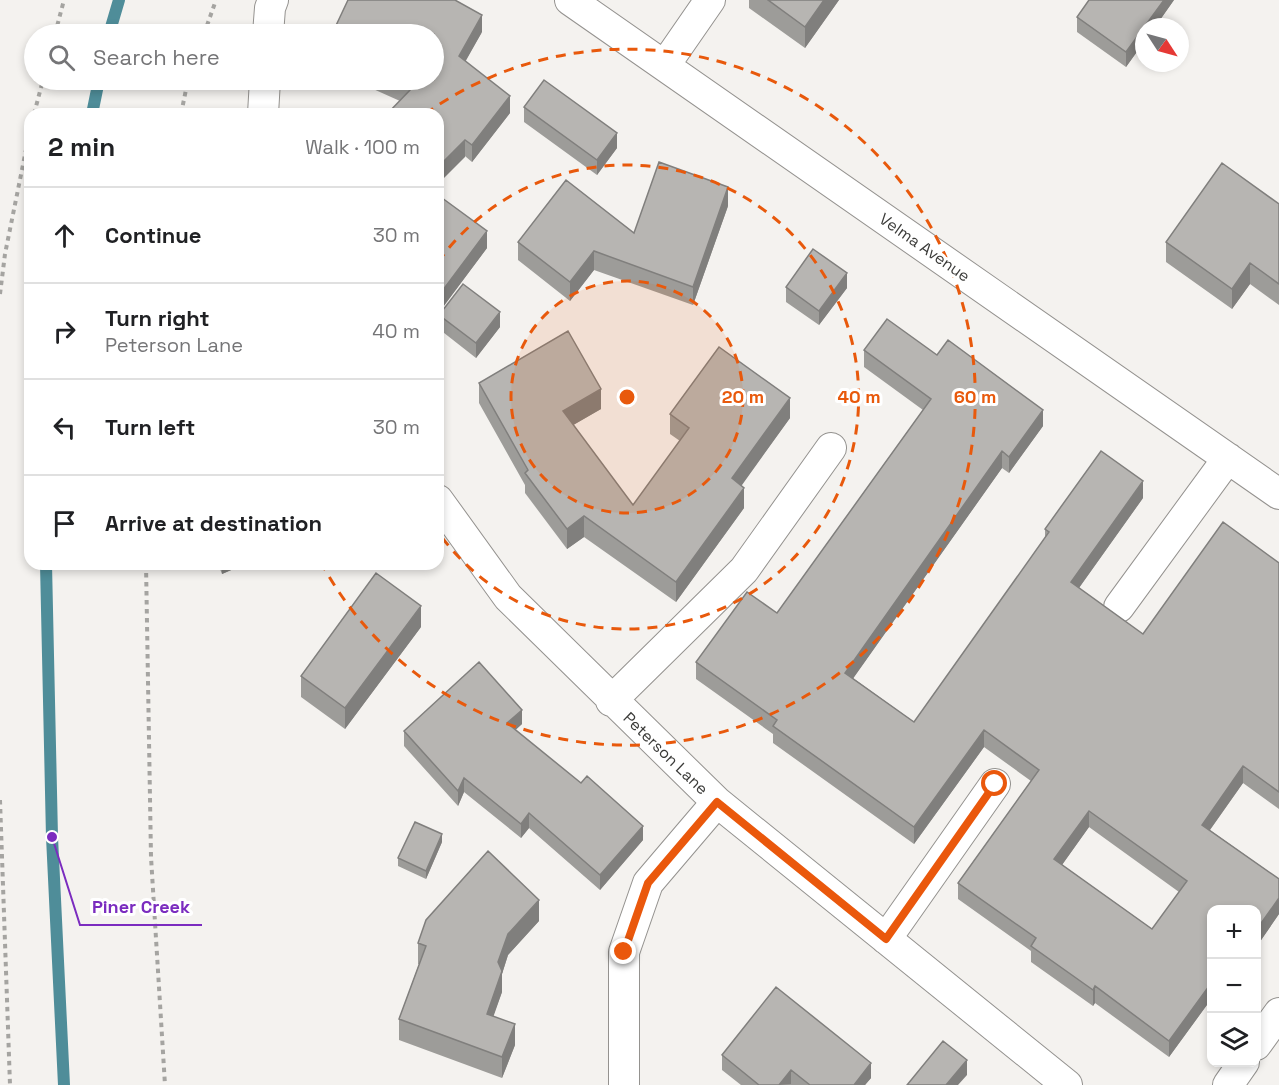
<!DOCTYPE html>
<html lang="en">
<head>
<meta charset="utf-8">
<style>
	body { margin:0; font-family:"Space Grotesk",sans-serif; background:#f6f6f6; color:#202124 }
	.controls { position:absolute; right:18px; bottom:18px; display:grid; overflow:hidden; border-radius:12px; box-shadow:0 3px 9px #0003 }
	.controls button { width:54px; height:54px; display:grid; place-items:center; padding:0; border:0; border-bottom:2px solid #e0e0e0; background:#fff; color:#202124; font:30px sans-serif }
	.compass { position:absolute; left:1135px; top:18px; width:54px; height:54px; border-radius:50%; background:#fff; box-shadow:0 3px 9px #0003; rotate:126deg }
	.stop { position:absolute; width:18px; height:18px; margin:-14px; border:4px solid #ea580c; border-radius:50%; background:#fff }
	.stop.end { background:#ea580c; border-color:#fff; box-shadow:0 2px 6px #0008 }
	.list { margin:0; padding:0; list-style:none }
	h2 { display:flex; justify-content:space-between; align-items:center; height:78px; margin:0; padding:0 24px; font-size:26px }
	h2 small { font-size:20px; font-weight:400; color:#757577 }
	.list li { display:grid; grid-template-columns:39px 1fr auto; gap:18px; align-items:center; box-sizing:border-box; height:96px; padding:0 24px; border-top:2px solid #e0e0e0 }
	.list b { display:block; font-size:22px; white-space:nowrap }
	.list p { margin:0; font-size:20px; white-space:nowrap; color:#757577 }
	.list em { font-size:20px; font-style:normal; color:#757577 }
	.icon { flex:none; width:33px; height:33px; fill:none; stroke:currentColor; stroke-width:2; stroke-linecap:round; stroke-linejoin:round }
	.map { position:relative; flex:none; width:1279px; height:1085px; overflow:hidden }
	.search { position:absolute; background:#fff; box-shadow:0 3px 9px #0003; left:24px; top:24px; width:420px; height:66px; display:flex; align-items:center; gap:15px; box-sizing:border-box; padding:0 21px; border-radius:33px; color:#757577; font-size:22px }
	.panel { position:absolute; background:#fff; box-shadow:0 3px 9px #0003; left:24px; top:108px; width:420px; height:462px; border-radius:18px }
	.map>svg:first-child { display:block }
</style>
</head>
<body>
<div class="map">
<svg width="1279" height="1085" viewBox="0 0 1279 1085">
	<rect width="100%" height="100%" fill="#f4f2ef"/>
	<g fill="none" stroke-linecap="round" stroke-linejoin="round">
		<path stroke="#4f8d99" stroke-width="12" d="M109 34 119 0
			M92 114 99 80
			M46 564 52 837 64 1085"/>
		<defs>
			<path id="street" d="M570 0 1279 494
				M268 34 270 8 273 0
				M665 65 710 0
				M263 114 265 80
				M438 500 508 597 717 802 1067 1085
				M1119 607 1228 458
				M611 701 744 570 831 448
				M886 939 995 784
				M1256 1045 1279 1013
				M624 1085V952L648 883 717 802
				M1228 1085 1244 1062"/>
		</defs>
		<use href="#street" stroke="#94928f" stroke-width="32"/>
		<path stroke="#a5a4a1" stroke-width="4" stroke-dasharray="4.5 4.5" stroke-linecap="butt" d="M55 34 64 0
			M204 34 216 0
			M34 114 43 80
			M181 114 188 80
			M0 294 5 254 30 130
			M146 564 151 857 165 1085
			M0 800 10 1085"/>
		<use href="#street" stroke="#fff" stroke-width="30"/>
	</g>
	<path fill="#9d9c99" fill-rule="evenodd" d="M749 0H839L805 48 749 8Z
		M1174 0 1155 27H1144V42L1126 67 1077 32V17Z
		M482 32 465 61 510 113 472 162 400 101 353 80H434Z
		M524 107 617 148 597 175 524 122Z
		M438 195 487 248 440 311 438 310Z
		M1279 204V305L1250 284 1232 309 1166 262V242Z
		M728 206 693 305 594 270 570 301 518 260V242L634 233Z
		M786 287 847 288 819 325 786 302Z
		M439 315 500 327 476 358 439 329Z
		M864 350 937 355 1043 426 1009 473 1002 468 853 678 914 722 1045 538V529L1143 498 1079 588 1143 634 1279 563V809L1243 783 1210 830 1279 879V914L1257 946V909H1212V998L1169 1057 1095 1003 1093 1006 1031 962V951L958 899V883L1031 781 984 747 914 844 773 743V734L696 679V662L777 613 923 410 864 367ZM1089 827 1179 892 1152 929 1062 865Z
		M479 383 601 409 573 425 633 505 680 441 670 434V414L790 418 741 485 744 508 676 602 584 537 567 549 525 493V485L479 403Z
		M218 564H245L222 574Z
		M421 627 345 729 301 697V676Z
		M522 724 515 730 643 840 600 890 529 828 521 838 464 792 458 806 404 746V731Z
		M442 842 426 879 398 866V858Z
		M539 921 508 955 502 974V992L493 1016 515 1045 502 1078 399 1040V1019L419 964H418V943Z
		M722 1055 871 1078 865 1085H741L722 1070Z"/>
	<path fill="#807f7d" d="M824 0H839L805 48V27Z
		M1164 0H1174L1155 27H1144Z
		M482 15V32L459 73V56Z
		M1144 27V42L1126 67V52Z
		M510 96V113L472 162V145Z
		M617 133V148L597 175V160Z
		M465 140V157L438 184V167Z
		M728 187V206L693 305V287Z
		M487 231V248L440 311V294Z
		M594 251V270L570 301V282Z
		M1250 263V284L1232 309V289Z
		M847 273V288L819 325V311Z
		M500 312V327L476 358V343Z
		M601 389V409L563 431V411Z
		M790 398V418L732 499V478Z
		M1043 410V426L1009 473V457Z
		M1002 451V468L845 690V673Z
		M1143 481V498L1071 599V582Z
		M744 488V508L676 602V582Z
		M584 516V537L567 549V529Z
		M222 564H245L222 574Z
		M421 606V627L345 729V708Z
		M522 710V724L507 738V723Z
		M984 730V747L914 844V827Z
		M1243 766V783L1202 841V825Z
		M464 778V792L458 806V791Z
		M1089 811V827L1054 876V859Z
		M529 813V828L521 838V824Z
		M643 826V840L600 890V875Z
		M442 834V842L426 879V871Z
		M1279 898V914L1257 946V929Z
		M539 900V921L508 955 502 974V992L487 1035V1014L498 962 508 934Z
		M1212 982V998L1169 1057V1041Z
		M1095 986V1003L1093 1006V990Z
		M515 1024V1045L502 1078V1057Z
		M967 1060V1075L958 1085H946Z
		M871 1063V1078L865 1085H854Z
		M791 1070V1084L779 1085Z"/>
	<path fill="#b7b5b2" stroke="#807f7d" stroke-width="1.5" fill-rule="evenodd" d="M348 0H455L482 15 459 56 510 96 472 145 465 140 438 167V114H387L411 89 390 80H434V34H332Z
		M768 0H824L805 27Z
		M1089 0H1164L1126 52 1077 17Z
		M544 80 617 133 597 160 524 107Z
		M659 162 728 187 693 287 594 251 570 282 518 242 566 180 634 233Z
		M1222 163 1279 204V284L1250 263 1232 289 1166 242Z
		M438 195 487 231 440 294 438 293Z
		M813 249 847 273 819 311 786 287Z
		M463 284 500 312 476 343 439 315Z
		M887 319 937 355 948 340 1043 410 1009 457 1002 451 845 673 914 722 1049 532 1045 529 1101 451 1143 481 1071 582 1143 634 1223 522 1279 563V792L1243 766 1202 825 1279 879V898L1257 929V909H1212V982L1169 1041 1095 986 1093 990 1031 946 1036 938 958 883 1039 770 984 730 914 827 773 726 777 720 696 662 747 592 777 613 931 399 864 350ZM1089 811 1187 881 1152 929 1054 859Z
		M568 331 601 389 563 411 633 505 689 428 670 414 719 347 790 398 732 478 744 488 676 582 584 516 567 529 525 473 528 470 479 383Z
		M376 573 421 606 345 708 301 676Z
		M479 662 522 710 507 723 581 783 587 776 643 826 600 875 529 813 521 824 464 778 458 791 404 731Z
		M415 822 442 834 426 871 398 858Z
		M488 851 539 900 508 934 498 962 502 971 487 1014 515 1024 502 1057 399 1019 426 946 418 943 426 920Z
		M776 987 871 1063 854 1085H810L791 1070 779 1085H759L722 1055Z
		M943 1041 967 1060 946 1085H907Z"/>
	<g fill="none" stroke-linecap="round" stroke-linejoin="round">
		<path stroke="#ea580c" stroke-width="8" d="M624 952 648 883 717 802 886 939 995 784"/>
	</g>
	<circle cx="627" cy="397" r="116" fill="#e8590c" fill-opacity=".12"/>
	<g fill="none" stroke="#e8590c" stroke-width="3" stroke-dasharray="10 8">
		<circle cx="627" cy="397" r="116"/>
		<path d="M438 262A232 232 0 1 1 438 532"/>
		<path d="M425 114A348 348 0 1 1 323 566"/>
	</g>
	<g text-anchor="middle" stroke-width="6" stroke-linejoin="round" paint-order="stroke">
		<g font-size="16" fill="#3b3b39" stroke="#fff">
			<text transform="translate(925 247) rotate(35)" y="6">Velma Avenue</text>
			<text transform="translate(666 753) rotate(44)" y="6">Peterson Lane</text>
		</g>
	</g>
	<circle cx="627" cy="397" r="9" fill="#e8590c" stroke="#fff" stroke-width="3"/>
	<g font-size="18" text-anchor="middle" font-weight="bold" fill="#e8590c" stroke="#fff" stroke-width="6" stroke-linejoin="round" paint-order="stroke">
		<text x="743" y="403">20 m</text>
		<text x="859" y="403">40 m</text>
		<text x="975" y="403">60 m</text>
	</g>
	<path fill="none" stroke="#7b2cbf" stroke-width="2" d="M52 837L80 925H202"/>
	<circle fill="#7b2cbf" stroke="#fff" stroke-width="2" cx="52" cy="837" r="6"/>
	<g font-size="18" text-anchor="middle" font-weight="bold" fill="#7b2cbf" stroke="#fff" stroke-width="6" stroke-linejoin="round" paint-order="stroke">
		<text x="141" y="913">Piner Creek</text>
	</g>
</svg>
<div class="controls">
<button>+</button>
<button>−</button>
<button><svg class="icon" aria-label="layers" viewBox="0 0 24 24"><path d="M12 4l9 5-9 5-9-5zM3 14l9 5 9-5"/></svg></button>
</div>
<svg class="compass" viewBox="-18 -18 36 36"><path d="M0-13l5 13h-10z" fill="#e53935"/><path d="M0 13l5-13h-10z" fill="#757577"/></svg>
<div class="stop" style="left:995px;top:784px"></div>
<div class="stop end" style="left:624px;top:952px"></div>
<div class="search"><svg class="icon" aria-label="search" viewBox="0 0 24 24"><circle cx="10" cy="10" r="6"/><path d="M15 15l6 6"/></svg>Search here</div>
<section class="panel">
<h2>2 min<small>Walk · 100 m</small></h2>
<ul class="list">
<li><svg class="icon" aria-label="ahead" viewBox="0 0 24 24"><path d="M12 20V5M6 11l6-6 6 6"/></svg><div><b>Continue</b></div><em>30 m</em></li>
<li><svg class="icon" aria-label="right" viewBox="0 0 24 24"><path d="M7 20v-9h11M14 6l5 5-5 5"/></svg><div><b>Turn right</b><p>Peterson Lane</p></div><em>40 m</em></li>
<li><svg class="icon" aria-label="left" viewBox="0 0 24 24"><path d="M17 20v-9H6M10 6l-5 5 5 5"/></svg><div><b>Turn left</b></div><em>30 m</em></li>
<li><svg class="icon" aria-label="arrive" viewBox="0 0 24 24"><path d="M6 21V4h12l-3 4 3 4H6"/></svg><div><b>Arrive at destination</b></div></li>
</ul>
</section>
</div>
</body>
</html>
